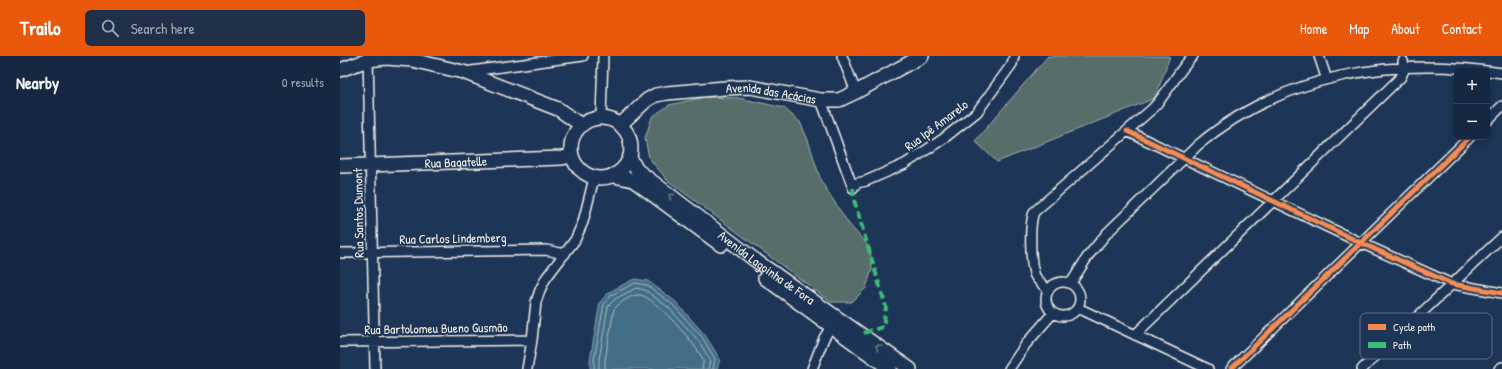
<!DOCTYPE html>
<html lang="en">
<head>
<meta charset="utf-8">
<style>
	body { margin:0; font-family:"Patrick Hand",sans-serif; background:#1f3048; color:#f1f3f6 }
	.controls { position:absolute; right:12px; top:12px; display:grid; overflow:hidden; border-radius:6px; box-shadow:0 2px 10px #0003 }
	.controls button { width:36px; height:36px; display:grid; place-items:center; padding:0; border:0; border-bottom:1px solid #35445a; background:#162841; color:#f1f3f6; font:20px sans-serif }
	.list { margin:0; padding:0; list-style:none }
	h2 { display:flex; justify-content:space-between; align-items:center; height:52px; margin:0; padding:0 16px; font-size:17px }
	h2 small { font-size:13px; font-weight:400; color:#9ea6b1 }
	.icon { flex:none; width:22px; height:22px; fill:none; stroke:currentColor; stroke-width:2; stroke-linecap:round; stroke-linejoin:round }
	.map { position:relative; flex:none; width:1162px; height:313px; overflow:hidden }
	header { display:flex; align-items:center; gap:24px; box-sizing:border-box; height:56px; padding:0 20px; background:#ea580c; color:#fff }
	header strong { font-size:19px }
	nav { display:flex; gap:22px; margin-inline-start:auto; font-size:14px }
	.search { width:280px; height:36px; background:#1f3048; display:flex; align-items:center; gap:10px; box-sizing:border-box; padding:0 14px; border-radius:6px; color:#9ea6b1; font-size:15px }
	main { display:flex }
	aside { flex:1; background:#162841 }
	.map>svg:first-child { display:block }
</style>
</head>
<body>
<header>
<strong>Trailo</strong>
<div class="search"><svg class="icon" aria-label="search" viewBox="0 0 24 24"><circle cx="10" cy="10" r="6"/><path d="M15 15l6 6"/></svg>Search here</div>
<nav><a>Home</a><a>Map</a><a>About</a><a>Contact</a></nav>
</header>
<main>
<aside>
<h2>Nearby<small>0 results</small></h2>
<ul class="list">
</ul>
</aside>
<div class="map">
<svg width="1162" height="313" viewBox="0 0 1162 313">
	<rect width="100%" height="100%" fill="#1d3557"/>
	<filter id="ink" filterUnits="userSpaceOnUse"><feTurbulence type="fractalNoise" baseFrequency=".025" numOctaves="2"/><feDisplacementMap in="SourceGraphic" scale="8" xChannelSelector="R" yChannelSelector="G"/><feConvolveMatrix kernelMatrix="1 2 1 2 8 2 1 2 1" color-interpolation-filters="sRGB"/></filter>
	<g filter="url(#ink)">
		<path fill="#566d6a" stroke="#a5afa9" d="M708 0H830L815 42 657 106 635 85Z
			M365 41 399 42 444 52 460 66 468 84 481 125 508 167 530 192 532 213 526 232 512 246H491L327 124 309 102 305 82 312 61 329 49Z"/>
		<path fill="#426e87" stroke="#89a2ae" d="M294 223 308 225 335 245 365 279 380 303 377 313H250V304L260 246 269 236Z"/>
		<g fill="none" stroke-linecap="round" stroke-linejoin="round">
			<path stroke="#adbdc1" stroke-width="1" d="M254 313V304L264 248 271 239 295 227 307 229 332 248 362 281 375 303 373 313
				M259 313V304L268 250 275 243 296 232 305 234 329 252 358 284 370 304 368 313
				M265 313V304L274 253C278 248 293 237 301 239 315 242 358 290 363 304 364 306 362 310 362 313"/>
			<defs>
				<path id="street" d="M28 0 35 313
					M502 0 516 36
					M979 0 985 18
					M124 16 243 0
					M481 44 513 132
					M261 62 263 0
					M1147 65 1162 50
					M787 75 1021 187 1112 228 1162 237
					M513 132 517 127 526 125 565 108 603 83 637 56 672 8 674 0
					M0 197 206 194 225 198
					M706 243a17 17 0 1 1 34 0a17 17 0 1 1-34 0Z
					M731 227 748 200 767 177 858 89C943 18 1053 0 1162 17
					M708 234C704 230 698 225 695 220 690 208 689 168 694 156L812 53C828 37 837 16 853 0
					M738 252 868 313
					M795 279 1061 21 1064 14 1063 5
					M0 286 192 284
					M187 313 192 284 196 246 200 234 206 222 235 184 243 166 254 122
					M472 313 484 282 494 266
					M669 313 686 288 713 257
					M891 313 1130 81
					M1022 313 1162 181
					M1159 313 1162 311"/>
				<g id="secondary">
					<path d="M0 14 28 4 46 2 72 4 123 16 218 53 241 69"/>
					<circle cx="261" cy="92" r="30"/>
					<path id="s1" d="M280 69 307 44 316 39 327 37 385 32 410 31 481 44H499L516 36 582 0"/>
					<path id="s2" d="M290 102 297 114 415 204 570 313"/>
					<path id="s3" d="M0 110 222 102 231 100"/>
					<path d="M274 120 293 124 381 189"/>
					<path d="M425 222 550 313"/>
				</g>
			</defs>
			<use href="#street" stroke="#f4f1e8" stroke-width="12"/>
			<use href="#secondary" stroke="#f4f1e8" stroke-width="16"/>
			<use href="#street" stroke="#1d3557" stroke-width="9"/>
			<use href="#secondary" stroke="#1d3557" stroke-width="13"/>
			<path stroke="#3abd76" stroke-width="4" stroke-dasharray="8 4" stroke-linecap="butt" d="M513 132 514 144 546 251 543 271 520 278"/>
			<defs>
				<path id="cycleway" d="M787 75 1021 187 1112 228 1162 237
					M891 313 1130 81"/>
			</defs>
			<use href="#cycleway" stroke="#1d3557" stroke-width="8"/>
			<use href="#cycleway" stroke="#f68b52" stroke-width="5"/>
		</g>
		<defs><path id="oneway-chevron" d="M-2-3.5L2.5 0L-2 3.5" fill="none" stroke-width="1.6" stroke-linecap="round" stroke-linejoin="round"/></defs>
		<g stroke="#68778a">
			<use href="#oneway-chevron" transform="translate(331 140) rotate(-143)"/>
			<use href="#oneway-chevron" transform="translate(538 291) rotate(-145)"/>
		</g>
	</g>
	<g text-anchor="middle" stroke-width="4" stroke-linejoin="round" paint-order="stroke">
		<g font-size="13" fill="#f4f1e8" stroke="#1d3557">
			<text dy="5" stroke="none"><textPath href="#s1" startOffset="163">Avenida das Acácias</textPath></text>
			<text transform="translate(596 69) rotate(-37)" y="5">Rua Ipê Amarelo</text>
			<text dy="5" stroke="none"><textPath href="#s3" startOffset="116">Rua Bagatelle</textPath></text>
			<text transform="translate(18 157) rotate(-91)" y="5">Rua Santos Dumont</text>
			<text transform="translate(113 182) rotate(-1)" y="5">Rua Carlos Lindemberg</text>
			<text dy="5" stroke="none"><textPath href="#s2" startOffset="176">Avenida Lagoinha de Fora</textPath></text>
			<text transform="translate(96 272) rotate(-1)" y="5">Rua Bartolomeu Bueno Gusmão</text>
		</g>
	</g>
	<rect x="1020" y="257" width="132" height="46" rx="6" fill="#1d3557" stroke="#5e6d82" stroke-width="1"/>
	<rect x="1028" y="268" width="18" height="6" fill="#f68b52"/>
	<rect x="1028" y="286" width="18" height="6" fill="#3abd76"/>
	<g font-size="11" fill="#f4f1e8">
		<text x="1053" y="275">Cycle path</text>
		<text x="1053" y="293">Path</text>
	</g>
</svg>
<div class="controls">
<button>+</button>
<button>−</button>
</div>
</div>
</main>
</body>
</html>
